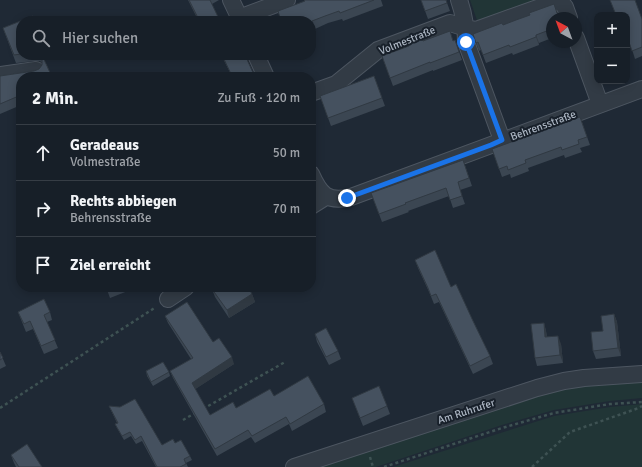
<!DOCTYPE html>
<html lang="de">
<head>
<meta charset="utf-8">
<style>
	body { margin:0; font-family:Signika,sans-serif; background:#242c34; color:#f1f3f6 }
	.controls { position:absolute; right:12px; top:12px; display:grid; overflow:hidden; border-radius:8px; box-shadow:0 2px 10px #0003 }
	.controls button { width:36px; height:36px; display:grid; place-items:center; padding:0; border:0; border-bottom:1px solid #363d45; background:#171f28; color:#f1f3f6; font:20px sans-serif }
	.compass { position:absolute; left:546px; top:12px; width:36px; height:36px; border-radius:50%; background:#171f28; box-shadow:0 2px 10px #0003; rotate:319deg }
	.stop { position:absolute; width:12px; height:12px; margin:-9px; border:3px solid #1a73e8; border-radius:50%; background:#fff }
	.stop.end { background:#1a73e8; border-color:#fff; box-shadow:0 1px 4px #0008 }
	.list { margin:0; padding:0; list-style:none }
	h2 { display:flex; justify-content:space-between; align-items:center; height:52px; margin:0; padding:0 16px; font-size:17px }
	h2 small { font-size:13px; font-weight:400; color:#9ea2a8 }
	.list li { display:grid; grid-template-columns:26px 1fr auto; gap:12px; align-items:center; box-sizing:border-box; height:56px; padding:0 16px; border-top:1px solid #363d45 }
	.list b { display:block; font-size:15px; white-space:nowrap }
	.list p { margin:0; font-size:13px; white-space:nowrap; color:#9ea2a8 }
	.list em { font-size:13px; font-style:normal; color:#9ea2a8 }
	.icon { flex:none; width:22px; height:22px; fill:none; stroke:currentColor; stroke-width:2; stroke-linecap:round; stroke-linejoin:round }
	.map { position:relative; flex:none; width:642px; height:467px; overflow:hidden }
	.search { position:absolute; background:#171f28; box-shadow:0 2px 10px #0003; left:16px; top:16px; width:300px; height:44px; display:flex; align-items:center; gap:10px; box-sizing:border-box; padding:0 14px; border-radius:16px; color:#9ea2a8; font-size:15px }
	.panel { position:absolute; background:#171f28; box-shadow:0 2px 10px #0003; left:16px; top:72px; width:300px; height:220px; border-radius:16px }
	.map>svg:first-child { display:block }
</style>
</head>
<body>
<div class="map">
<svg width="642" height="467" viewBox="0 0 642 467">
	<rect width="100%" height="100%" fill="#1f2935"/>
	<path fill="#213536" d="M470 0H540L478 23Z
		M642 379V398L610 401 554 410 502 425 376 467H312L552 389Z
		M642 404V467H393L554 416 610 407Z"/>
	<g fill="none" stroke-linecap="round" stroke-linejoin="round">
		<defs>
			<path id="minor" d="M231 0 241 21
				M459 0C464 14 466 27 466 42L502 140
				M559 0 565 7 569 18
				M239 18 287 0
				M576 38 600 104
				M256 55 266 77
				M0 75 36 70
				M311 93 336 84 378 50 450 23 466 28 476 30 560 0
				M311 174C320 194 327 203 351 197L642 89
				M311 206 327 196
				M168 299 186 287
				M294 467 537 388 564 381 584 378 642 374"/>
		</defs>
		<use href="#minor" stroke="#4d5661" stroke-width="18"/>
		<path stroke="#3e5253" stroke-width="2.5" stroke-dasharray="3 3" stroke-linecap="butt" d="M0 408 156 307
			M203 409 285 362
			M183 420 195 413
			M370 457 373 467
			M384 467 502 428 554 413 610 404 642 402
			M532 467 570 432 636 409 642 406"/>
		<use href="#minor" stroke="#323b45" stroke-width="16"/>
	</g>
	<path fill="#3b4652" d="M188 0H219L212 4 197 18Z
		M304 0H381L383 6 343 21 342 19 328 23 315 29 316 31 311 33V21Z
		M421 0H446L450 11 428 19Z
		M530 15 552 18V38L539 43V45L513 55 512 53 486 63 481 50 479 51 473 34 503 25Z
		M627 15 642 19V56L635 59 630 43 627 44Z
		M21 21V55H42L52 77H21V105L0 114V76L34 71 39 69 42 65V63L40 61H35L16 63 3 28Z
		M455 40 462 60 433 71V70L393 86 382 56Z
		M221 55H245L255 77 231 74Z
		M374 76 385 106 331 126 320 96Z
		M580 117 590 145 580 148 582 152 565 158 564 155 528 168 529 171 511 178 510 174 502 177 492 149Z
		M463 160 472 186 460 190 465 204 453 208 449 196 408 211 409 212 382 222 371 193Z
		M311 259 315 269 311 271Z
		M415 260 451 287 473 321 490 356 493 364 473 374 439 302 434 304 430 294 418 268Z
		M106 287H138L110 298Z
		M212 289 252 294 255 302 229 318 215 297Z
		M18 312H50L52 320 47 322 58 348 44 354 33 329 26 332Z
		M614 314 617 322 621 356 596 359 593 351 603 331Z
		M165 316 213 342 234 364 195 389 210 415 236 408 274 396 324 404 326 412 292 431 289 424 255 443 251 437 217 456 173 378 170 371 191 359 168 323Z
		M544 323 546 331 547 337 561 344 563 363 537 366 535 358Z
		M315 334 338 351 341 359 329 365 317 342Z
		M0 352 6 366 0 369Z
		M146 371 169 372 170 376 153 386 147 376Z
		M352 398 387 406 390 414 363 426Z
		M109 406 162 445 175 443 190 456 192 460 186 463 188 467H156L142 441 136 444 131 436 124 440 117 428 115 424 117 423Z
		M11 455 42 467H16L14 463Z"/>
	<path fill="#303942" d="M536 35 539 43V45L536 37Z
		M252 294 255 302 229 318 227 310Z
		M614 314 617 322 621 356 618 348Z
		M544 323 546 331 548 345 545 337Z
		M558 336 561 344 563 363 560 355Z
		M232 357 234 364 194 390 192 383Z"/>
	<path fill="#45515f" stroke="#303942" d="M189 0H210L220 21H191L198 18Z
		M304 0H374L340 13 339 11 325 16 312 21 313 23H311V21H281L278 11 305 1Z
		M421 0H446L447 3 425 11Z
		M610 0H635L642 19V47L632 51 627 36V15H616Z
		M554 4 557 13 562 18H552V29L536 35V37L510 47 509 45 483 55 478 42 476 43 473 34 502 23 503 25 516 20 530 15 529 13Z
		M33 16 35 21H21V54L14 55 3 28Z
		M450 31 453 41 455 40 459 52 430 63V62L390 78 382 56 409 46 408 44 422 39 423 41Z
		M39 55H42L52 77H21V95L0 104V76L34 71 39 69 42 65V60L40 56Z
		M222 55H245L255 77H225L231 74Z
		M374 76 382 98 328 118 320 96Z
		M580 117 587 137 578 140 579 144 562 150 561 147 525 160 526 163 508 170 507 166 499 169 492 149Z
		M463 160 469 178 458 182 462 196 450 200 446 188 405 203 406 204 379 214 371 193Z
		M435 250 451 287 456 284 473 321 490 356 470 366 436 294 431 296 428 288 415 260Z
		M106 287H115L107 290Z
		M215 287H248L252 294 227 310 212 289Z
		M44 299 50 312 44 315 55 340 41 346 30 321 24 324 18 312Z
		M187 302 213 342 219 338 232 357 192 383 210 415 233 402 236 408 270 389 274 396 308 376 324 404 290 424 286 417 252 436 248 430 215 449 170 371 193 358 165 316Z
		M614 314 618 348 593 351 591 332 603 331 601 316Z
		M544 323 545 337 558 336 560 355 535 358 531 324Z
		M326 328 338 351 326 357 315 334Z
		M0 352 3 358 0 360Z
		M163 362 169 372 151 382 146 371Z
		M379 386 387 406 360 418 352 398Z
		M135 399 162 445 173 439 175 443 181 440 190 456 184 459 186 464 180 467H157L141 436 135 440 130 432 122 436 115 424 118 423 109 406 120 407Z
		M27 444 42 467H19L11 455Z"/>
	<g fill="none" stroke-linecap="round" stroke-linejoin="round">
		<path stroke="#1a73e8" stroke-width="5" d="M347 198 491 145 502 140 466 42"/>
	</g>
	<g text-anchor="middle" stroke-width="4" stroke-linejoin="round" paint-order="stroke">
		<g font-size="11" fill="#acb6c3" stroke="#18202a">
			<text transform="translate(407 40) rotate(-22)" y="4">Volmestraße</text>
			<text transform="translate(543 125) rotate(-20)" y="4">Behrensstraße</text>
			<text transform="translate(466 411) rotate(-18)" y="4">Am Ruhrufer</text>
		</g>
	</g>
</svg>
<div class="controls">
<button>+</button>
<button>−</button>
</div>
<svg class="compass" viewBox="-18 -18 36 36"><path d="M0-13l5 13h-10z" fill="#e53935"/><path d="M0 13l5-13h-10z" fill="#9ea2a8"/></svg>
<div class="stop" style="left:466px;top:42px"></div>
<div class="stop end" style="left:347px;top:198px"></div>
<div class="search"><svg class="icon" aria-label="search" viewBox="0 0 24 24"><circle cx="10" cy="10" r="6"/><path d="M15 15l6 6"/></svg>Hier suchen</div>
<section class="panel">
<h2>2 Min.<small>Zu Fuß · 120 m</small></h2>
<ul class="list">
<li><svg class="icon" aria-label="ahead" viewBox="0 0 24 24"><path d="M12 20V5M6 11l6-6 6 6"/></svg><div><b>Geradeaus</b><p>Volmestraße</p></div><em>50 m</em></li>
<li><svg class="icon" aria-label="right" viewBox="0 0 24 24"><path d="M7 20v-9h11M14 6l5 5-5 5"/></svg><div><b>Rechts abbiegen</b><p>Behrensstraße</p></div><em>70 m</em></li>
<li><svg class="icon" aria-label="arrive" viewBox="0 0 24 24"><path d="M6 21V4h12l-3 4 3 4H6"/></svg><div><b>Ziel erreicht</b></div></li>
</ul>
</section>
</div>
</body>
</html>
